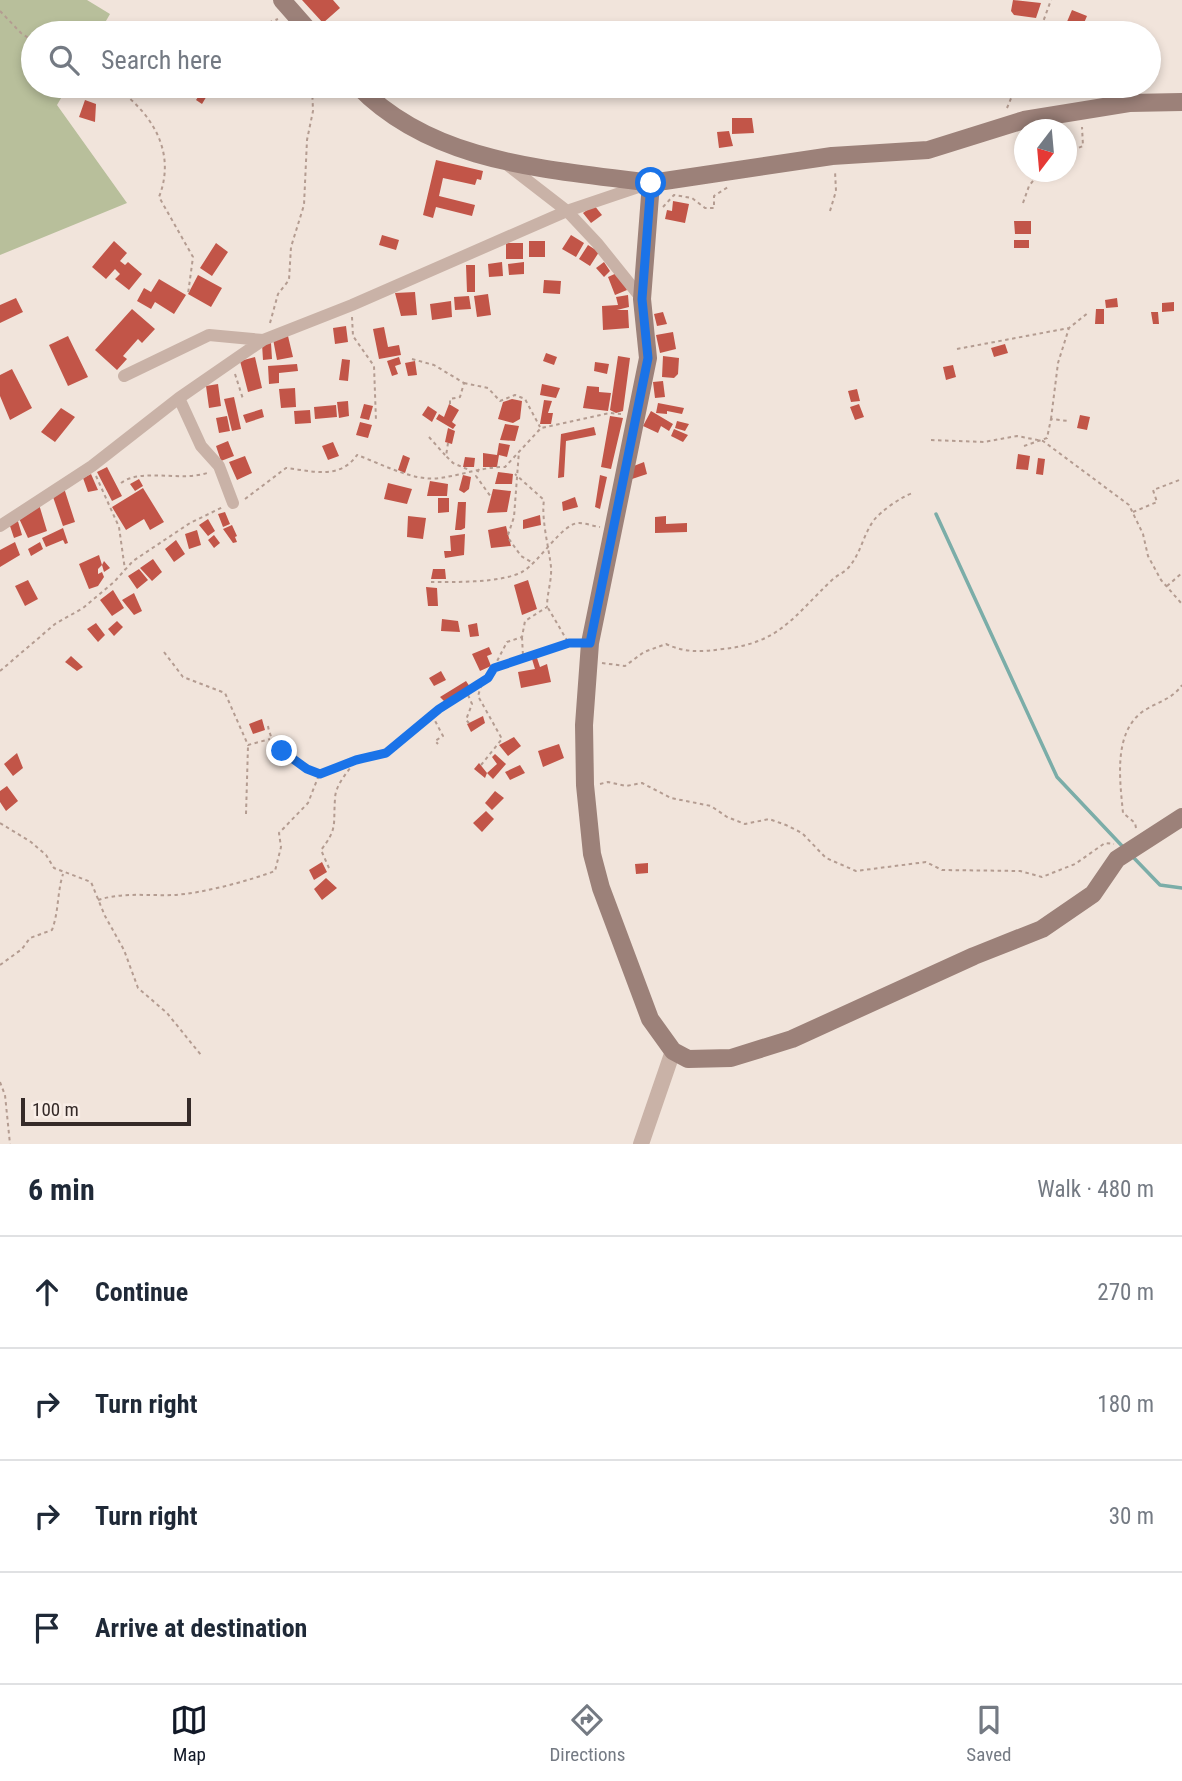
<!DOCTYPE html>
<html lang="en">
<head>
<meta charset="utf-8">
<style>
	body { margin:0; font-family:"Roboto Condensed",sans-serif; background:#f2f2f3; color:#1f2937 }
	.compass { position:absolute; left:1014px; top:119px; width:63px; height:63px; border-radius:50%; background:#fff; box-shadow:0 4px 10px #0003; rotate:196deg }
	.scale { position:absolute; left:21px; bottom:18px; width:170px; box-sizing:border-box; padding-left:7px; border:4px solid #352a28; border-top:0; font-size:19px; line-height:24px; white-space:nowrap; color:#352a28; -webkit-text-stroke:5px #f9eee7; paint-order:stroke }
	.stop { position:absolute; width:21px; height:21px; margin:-16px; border:5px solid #1a73e8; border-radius:50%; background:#fff }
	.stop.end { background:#1a73e8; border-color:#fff; box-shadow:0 2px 7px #0008 }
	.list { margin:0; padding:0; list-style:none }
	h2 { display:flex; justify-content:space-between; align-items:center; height:91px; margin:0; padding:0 28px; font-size:30px }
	h2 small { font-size:23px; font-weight:400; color:#747a83 }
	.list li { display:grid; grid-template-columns:46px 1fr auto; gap:21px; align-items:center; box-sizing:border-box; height:112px; padding:0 28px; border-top:2px solid #e0e1e3 }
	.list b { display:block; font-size:26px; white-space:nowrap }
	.list em { font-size:23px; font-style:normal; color:#747a83 }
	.icon { flex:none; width:38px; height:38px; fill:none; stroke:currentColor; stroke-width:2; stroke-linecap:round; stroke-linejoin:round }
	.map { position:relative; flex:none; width:1182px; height:1144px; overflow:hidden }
	.search { position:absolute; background:#fff; box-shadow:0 4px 10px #0003; left:21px; right:21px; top:21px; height:77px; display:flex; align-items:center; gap:18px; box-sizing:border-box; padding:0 24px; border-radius:38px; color:#747a83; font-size:26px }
	.sheet { height:539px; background:#fff }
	nav { display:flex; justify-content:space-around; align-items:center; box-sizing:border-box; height:98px; border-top:2px solid #e0e1e3; background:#fff; font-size:19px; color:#747a83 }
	nav a { display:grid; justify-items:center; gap:4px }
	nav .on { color:#111827 }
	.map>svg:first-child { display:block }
</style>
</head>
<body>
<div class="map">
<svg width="1182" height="1144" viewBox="0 0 1182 1144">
	<rect width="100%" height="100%" fill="#f1e4db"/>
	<path fill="#b8bf9b" d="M0 0H87L110 14 99 33H33V86H68L57 105 127 203 0 255Z"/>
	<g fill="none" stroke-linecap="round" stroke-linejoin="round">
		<path stroke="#7bada8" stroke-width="3.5" d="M936 514 1057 777 1124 848
			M1132 856 1160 885 1182 888"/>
	</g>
	<path fill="#c25548" d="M302 0H333L340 8 323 23Z
		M1013 0 1041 3 1036 18 1014 15 1011 11Z
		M1072 10 1087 16 1081 30 1066 24Z
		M992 86 1009 87 1005 98 990 92Z
		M1049 86H1065L1063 96 1047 93Z
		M1090 86H1101L1100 96 1089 93Z
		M203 90 208 94 202 104 196 100Z
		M85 100 96 104 95 122 79 117Z
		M732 118H752L754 133 732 134Z
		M729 131 733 146 719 148 717 132Z
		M436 160 483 171 481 180 477 179 475 185 443 178 439 196 475 205 472 216 436 207 433 218 423 215Z
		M673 201 689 204 685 223 665 219 667 210 672 211Z
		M594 205 602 215 591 223 583 213Z
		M1014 221H1031V234H1015Z
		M382 235 399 240 396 250 379 245Z
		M571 235 584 243 576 257 562 249Z
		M1014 240H1029V248H1014Z
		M114 241 127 253 120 261 125 265 128 262 142 274 129 290 115 279 120 274 115 269 106 279 92 267Z
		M529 241H545V257H529Z
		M216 243 228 252 212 276 200 268Z
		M506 243H523V259H506Z
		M588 245 599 252 590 266 579 259Z
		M502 262 503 276 489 277 488 264Z
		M524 262V274L509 275 508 264Z
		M604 262 610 271 604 277 596 268Z
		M466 265H475V292H467Z
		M619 272 627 290 615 295 608 277Z
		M198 275 222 288 211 307 188 294Z
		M159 279 186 295 174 314 155 302 151 309 137 301 144 288 151 292Z
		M544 280 561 281 560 294 543 293Z
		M415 292 417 315 401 316 395 293Z
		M488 294 491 315 477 317 474 296Z
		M628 295 629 307 617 310H628L629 328 603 330 602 306 618 305 616 297Z
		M469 296 471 309 455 310 454 297Z
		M16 298 23 312 0 323V305Z
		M1117 298 1118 307 1106 308 1105 300Z
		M451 301 452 317 432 320 430 304Z
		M1174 302V311L1162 312V303Z
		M132 309 155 329 142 343 138 339 123 356 127 359 117 370 95 350Z
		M1096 309H1104V324H1095Z
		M663 312 667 324 657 326 654 314Z
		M1151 312H1158L1159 324H1153Z
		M346 326 348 342 335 344 333 328Z
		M384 327 388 347 399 345 401 355 379 359 373 329Z
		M673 332 676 349 660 353 656 335Z
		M68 336 88 377 68 386 49 345Z
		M288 336 293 357 277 360 273 339Z
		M271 343 272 359 263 360 262 344Z
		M1005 344 1008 353 994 357 991 348Z
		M546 353 557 357 554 365 543 361Z
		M618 356 630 358 623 411 616 413 610 410Z
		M663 356 679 358 678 374 674 378 662 377Z
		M255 357 262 388 248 392 240 361Z
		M399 357 401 364 395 366 398 374 392 376 387 361Z
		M342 359 350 360 348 381 339 380Z
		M415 361 417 375 408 376 405 363Z
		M595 362 609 364 607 374 594 371Z
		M297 364 298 371 279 373V383L269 384 268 366Z
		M953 365 956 377 946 380 943 367Z
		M12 369 32 408 10 420 0 396V375Z
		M663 381 665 397 655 398 653 382Z
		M218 384 221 406 209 408 206 386Z
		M542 384 560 388 556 398 540 395Z
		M587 386 599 387V392L611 393 608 411 583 408Z
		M295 388 296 407 281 408 279 389Z
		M857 389 860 401 851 402 848 391Z
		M234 397 241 429 232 431 224 399Z
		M512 399 522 401 520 419 513 423 498 419 503 402Z
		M544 400 552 401 548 413H553L551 424H540Z
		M348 401 349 416 339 418 337 402Z
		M658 403 684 408 682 414 667 411V414L656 413Z
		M364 404 373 406 369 420 360 418Z
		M449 404 459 410 452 422 456 425 453 429 436 419 439 414 444 417Z
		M859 404 864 417 855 420 850 407Z
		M336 405 337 417 315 419 314 407Z
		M428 406 437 412 432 422 422 415Z
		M61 408 75 417 55 442 41 432Z
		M262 409 264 417 246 423 243 415Z
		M310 410 311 423 295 424 294 411Z
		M651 411 673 424 669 431 661 426 658 433 643 426Z
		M1080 415 1090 417 1087 430 1077 428Z
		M227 416 230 431 219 433 216 418Z
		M610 416 623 418 611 469 601 467Z
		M677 421 689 424 685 431 675 428Z
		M360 422 372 425 368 438 356 435Z
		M505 424 519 426 515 441 500 440Z
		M594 427 596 435 566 441 564 477 558 478 561 434Z
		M448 428 455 431 452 444 445 442Z
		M674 429 688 435 683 442 671 436Z
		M228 441 234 456 221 461 216 446Z
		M333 442 339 456 328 460 322 446Z
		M499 443 510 445 507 457 499 455 497 467H483V453L497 455Z
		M1018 454 1030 456 1028 470 1016 469Z
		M403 455 410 458 405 473 398 470Z
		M245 456 252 473 237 480 229 462Z
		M465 457 475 458 474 467H463Z
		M1038 458 1045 459 1043 475 1036 474Z
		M644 462 647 474 629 480 626 469Z
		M107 467 122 496 112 501 97 472Z
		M498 472 513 474 512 484H495Z
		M91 474 98 490 88 492 83 478Z
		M463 475 471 477 469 489 464 493 459 490Z
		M600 475 607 477 600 509 595 507Z
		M139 479 143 486 135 491 130 484Z
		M430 481 448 484 447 496H427Z
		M388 483 412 489 407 504 384 499Z
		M64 488 75 522 63 526 52 494Z
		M143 488 164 522 150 530 144 519 126 530 112 507Z
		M493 489 511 491 507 512 487 513Z
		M575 497 578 507 563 511 562 502Z
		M438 498H449V512L438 513Z
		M38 501 47 531 28 538 17 514Z
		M458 502H466L465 528 461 530H455Z
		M225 512 230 524 223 527 218 514Z
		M540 515 541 525 523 529V520Z
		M408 516 426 518 423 539 407 537Z
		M666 516V524L687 523V532L655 533V517Z
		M17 518 22 535 14 538 9 523Z
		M208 519 215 531 208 536 199 525Z
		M232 525 237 536 235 537 237 542 233 543 223 529Z
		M506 526 511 546 491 548 488 530Z
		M63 528 68 543 65 544 63 540 46 547 42 538Z
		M197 530 201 545 189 549 185 534Z
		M465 534 464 555 445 558 444 551H451L450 536Z
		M214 535 220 543 214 548 208 540Z
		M176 540 185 554 174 562 165 549Z
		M15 542 20 555 0 567V550Z
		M40 542 43 549 31 556 28 549Z
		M99 555 102 565 104 561 110 568 104 572 102 565 98 569V574L102 572 104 577 98 586 89 589 79 564Z
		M153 559 162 572 152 581 140 568Z
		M139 569 148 580 137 589 128 576Z
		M433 569H445L446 579H431Z
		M28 580 38 599 25 606 15 586Z
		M528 580 537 609 522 615 514 585Z
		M426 587 437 588 438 606H428Z
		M113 590 124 608 112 616 100 600Z
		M134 593 142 611 134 615 122 600Z
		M442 619 458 621 460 632 441 631Z
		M117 621 123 627 114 636 108 629Z
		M96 623 105 635 98 642 87 629Z
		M477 623 479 636 470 637 468 625Z
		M489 647 492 654 487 656 491 666 480 671 472 654Z
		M71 656 83 667 77 671 65 662Z
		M537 658 540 667 547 664 551 682 521 688 518 672 535 669 532 659Z
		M441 671 446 680 434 686 429 678Z
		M466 681 470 687 447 704 440 697Z
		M483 716 485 723 471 732 467 724Z
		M262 719 265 730 253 734 249 724Z
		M514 737 521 746 508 756 499 745Z
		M559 744 564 758 543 767 538 751Z
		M17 753 23 768 13 776 4 764Z
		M495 754 506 764 493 779 487 773 497 764 492 757Z
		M479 763 487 773 485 778 474 769Z
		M520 765 525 773 510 780 505 772Z
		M7 786 18 801 6 811 0 802V791Z
		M495 791 504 798 492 810 485 803Z
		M486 811 494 819 482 832 473 823Z
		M322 862 327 872 314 880 309 870Z
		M648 863V873L636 874 635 864Z
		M326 878 337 888 322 900 314 889Z"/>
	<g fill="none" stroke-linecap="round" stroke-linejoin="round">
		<path stroke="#b49c91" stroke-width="2" stroke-dasharray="3.5 3.5" stroke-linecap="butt" d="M0 11 21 33 33 41
			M243 33 278 19
			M1039 33 1051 0
			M114 86C151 112 177 151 159 197L193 257 188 294
			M1007 108 1016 86
			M1066 153 1083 146 1082 127
			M1023 203 1029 186 1040 172
			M663 207 674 195 692 198 705 208H714V196L728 187
			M830 211 836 191 835 171
			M352 317 353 336 374 366 376 421
			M270 323 278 294 289 280 291 247 304 205 307 140 313 111 312 86
			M957 349 1069 328 1089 312
			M412 359 434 365 464 383 460 397 450 399V406
			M235 374 243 399
			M464 383 488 388 500 401 515 395 525 399 540 427
			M1051 419 1058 363 1069 328
			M429 437 445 455
			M931 440 984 442 1017 436 1043 441 1129 505 1143 534 1148 556 1161 580 1182 604
			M448 443 446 456 453 463 469 470
			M1024 446 1047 438 1051 419 1068 421
			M479 469 476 476 491 497
			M96 476 119 527 125 570
			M121 483C142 467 182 483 210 472
			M245 499 286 468C312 471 340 480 357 455 382 464 414 482 440 478 462 475 482 467 505 467L541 428 610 413 621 414
			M1133 512 1157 502 1153 490 1182 479
			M508 535 514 517 519 451
			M509 539 521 556 533 563
			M431 582C456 582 501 583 522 572 539 563 562 523 579 523 585 523 593 526 600 527
			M1167 586 1182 573
			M548 608 568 642
			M522 637 523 656
			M164 652 183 677 225 693 248 745 270 739
			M602 663 625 666 644 652 666 644C686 653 701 652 723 649 780 643 793 617 832 580 837 575 844 573 849 567 861 553 863 535 874 520 880 512 902 496 913 493
			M494 667 507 642 522 637 525 621 547 607C547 593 552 580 551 567 549 548 541 519 544 500L515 474
			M0 671 55 624 83 608 114 582 133 561 190 523 223 507
			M468 695 472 704 466 720 469 723
			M432 715 443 736 435 741 438 744
			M268 726C272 751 298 766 320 774L350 761 386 753 439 709 488 678 494 668 575 643
			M481 765 502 739 478 696 482 683
			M600 784 608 782 626 786 642 783 671 798 711 806 727 817 745 824 769 819 786 825 802 833 826 858 856 871 926 862 942 870 1020 871 1042 877 1075 864 1105 843 1114 844
			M246 814 248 746
			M0 823 31 842 46 855 54 868 91 882 105 916 124 950 138 988 167 1013 201 1055
			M1136 828 1135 823 1123 813C1120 781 1113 734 1142 712 1156 702 1172 700 1182 685
			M329 868 321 850C338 828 333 825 335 799 335 785 348 772 355 761
			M98 900C123 892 149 896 174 895 204 893 248 881 275 871L281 847 279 833 308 803 319 775
			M0 965 22 949 30 938 52 930C59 911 57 893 63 874
			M0 1082 5 1095 10 1144"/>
		<path stroke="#c9b2a7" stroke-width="12" d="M505 163 567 211 597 243 642 299
			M124 376 209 335 263 340
			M179 398 201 446 219 466 233 503
			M0 526 92 466 179 398 263 340 352 305 567 211 647 184"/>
		<path stroke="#c9b2a7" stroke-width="16" d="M641 1144 673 1051"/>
		<path stroke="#9c8179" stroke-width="18" d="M282 0 311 33
			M358 86C433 164 549 169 651 183L642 299 648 358 590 643 584 725 585 785 592 854 601 888 650 1019 673 1051 688 1059 731 1058 792 1039 974 956 1042 929 1093 894 1117 859 1182 817
			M651 183 832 156 928 150 1024 120 1129 103 1182 102"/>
	</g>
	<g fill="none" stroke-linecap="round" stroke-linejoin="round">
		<path stroke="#1a73e8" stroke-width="9" d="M282 751 307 769 320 774 356 760 386 753 439 709 488 678 494 668 569 643H590L648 358 642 299 651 183"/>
	</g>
</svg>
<svg class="compass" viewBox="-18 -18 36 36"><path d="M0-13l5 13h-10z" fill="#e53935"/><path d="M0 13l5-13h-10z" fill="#747a83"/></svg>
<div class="scale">100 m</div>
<div class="stop" style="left:651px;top:183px"></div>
<div class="stop end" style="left:282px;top:751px"></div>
<div class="search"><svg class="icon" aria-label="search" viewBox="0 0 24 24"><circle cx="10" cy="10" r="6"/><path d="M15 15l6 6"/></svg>Search here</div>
</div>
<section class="sheet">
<h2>6 min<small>Walk · 480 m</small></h2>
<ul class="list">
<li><svg class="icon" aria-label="ahead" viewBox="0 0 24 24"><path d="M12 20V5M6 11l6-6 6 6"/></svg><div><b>Continue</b></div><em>270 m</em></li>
<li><svg class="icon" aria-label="right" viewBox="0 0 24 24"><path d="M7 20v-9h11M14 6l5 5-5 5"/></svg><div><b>Turn right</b></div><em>180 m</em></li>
<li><svg class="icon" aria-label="right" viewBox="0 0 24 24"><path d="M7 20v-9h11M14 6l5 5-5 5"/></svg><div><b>Turn right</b></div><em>30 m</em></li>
<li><svg class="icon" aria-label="arrive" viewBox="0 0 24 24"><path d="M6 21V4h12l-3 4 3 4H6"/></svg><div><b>Arrive at destination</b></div></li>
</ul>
</section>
<nav>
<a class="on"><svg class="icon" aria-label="map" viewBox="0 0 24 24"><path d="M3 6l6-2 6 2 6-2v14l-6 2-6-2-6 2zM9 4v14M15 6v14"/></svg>Map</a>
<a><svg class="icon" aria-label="directions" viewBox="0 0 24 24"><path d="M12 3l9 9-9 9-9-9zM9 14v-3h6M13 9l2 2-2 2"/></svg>Directions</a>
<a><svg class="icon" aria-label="saved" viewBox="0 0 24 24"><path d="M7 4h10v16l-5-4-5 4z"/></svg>Saved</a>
</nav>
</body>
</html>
